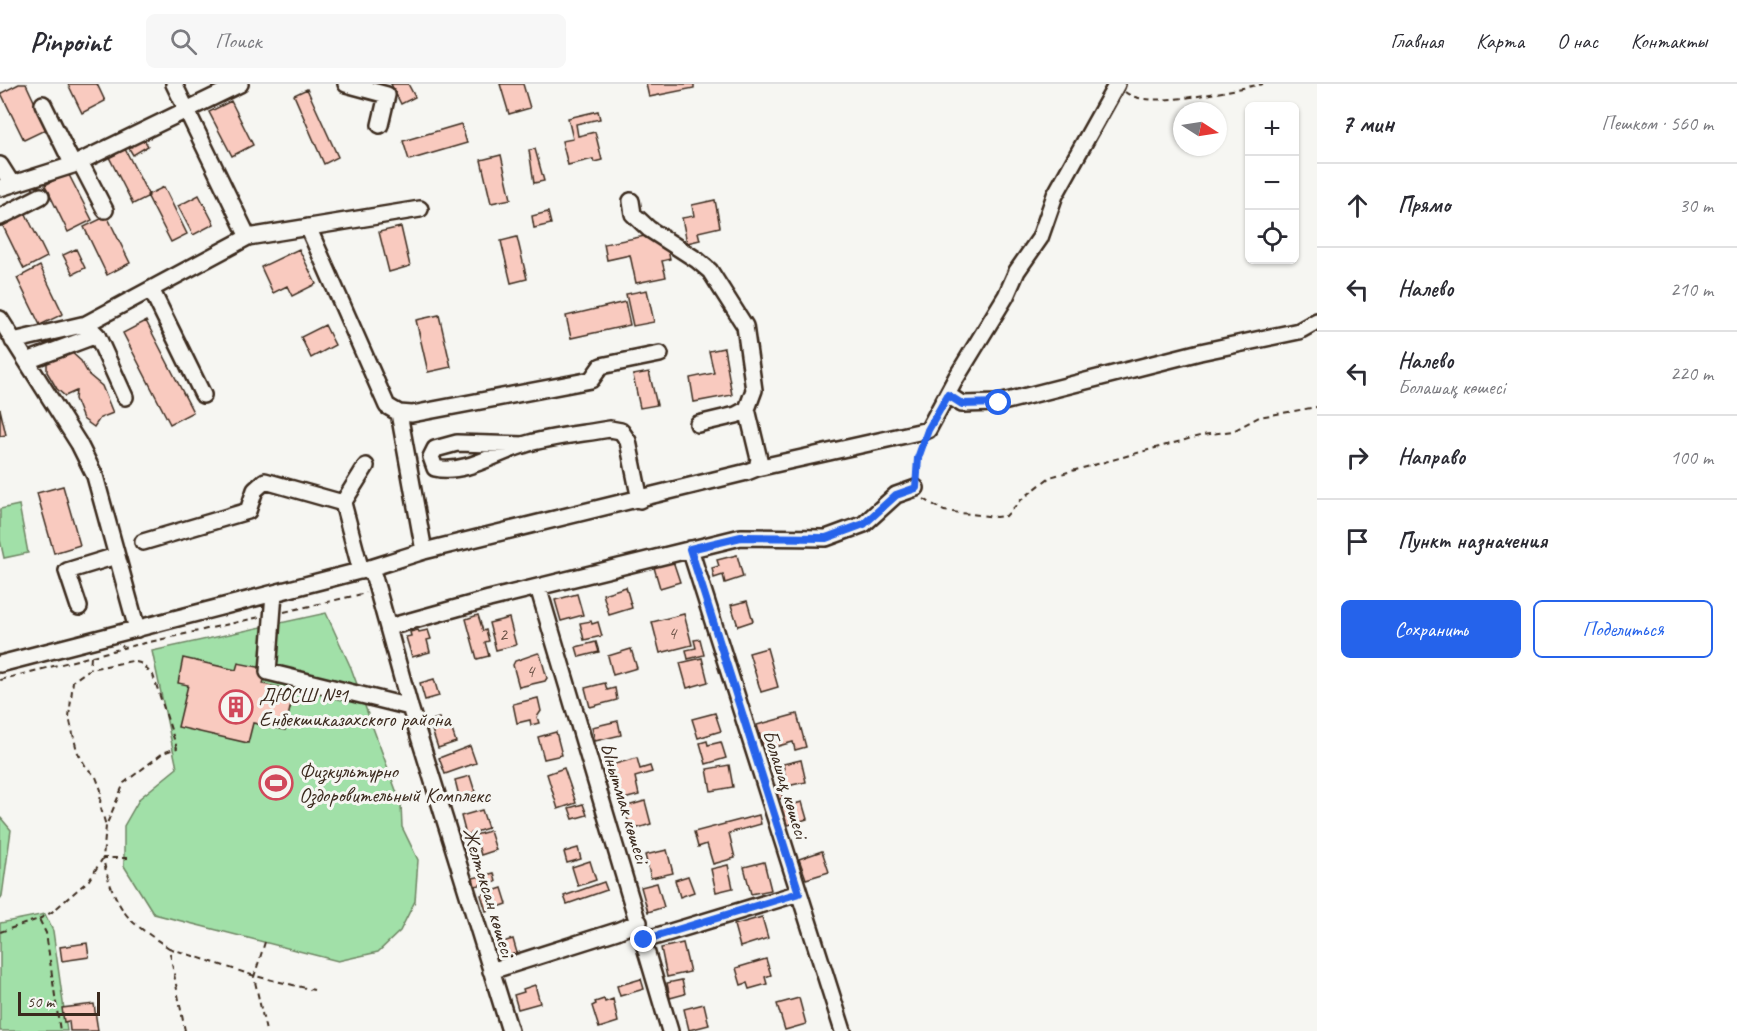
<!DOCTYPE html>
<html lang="ru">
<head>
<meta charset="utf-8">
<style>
	body { margin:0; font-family:Caveat,sans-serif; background:#f7f7f7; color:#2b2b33 }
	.controls { position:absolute; right:18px; top:18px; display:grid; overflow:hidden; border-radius:9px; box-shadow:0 2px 4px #0004 }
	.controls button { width:54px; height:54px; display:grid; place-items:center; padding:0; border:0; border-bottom:2px solid #e1e1e2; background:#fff; color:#2b2b33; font:30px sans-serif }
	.compass { position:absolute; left:1173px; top:18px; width:54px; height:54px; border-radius:50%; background:#fff; box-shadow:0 2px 4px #0004; rotate:102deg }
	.scale { position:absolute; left:18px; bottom:15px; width:82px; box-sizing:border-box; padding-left:6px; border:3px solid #3b2a1e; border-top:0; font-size:16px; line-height:21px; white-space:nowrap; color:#3b2a1e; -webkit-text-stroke:4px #f6f6f2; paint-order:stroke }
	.stop { position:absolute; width:18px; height:18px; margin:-14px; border:4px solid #2563eb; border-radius:50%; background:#fff }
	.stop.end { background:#2563eb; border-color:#fff; box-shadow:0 2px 6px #0008 }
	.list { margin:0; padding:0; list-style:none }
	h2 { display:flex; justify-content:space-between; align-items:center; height:78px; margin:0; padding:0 24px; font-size:26px }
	h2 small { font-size:20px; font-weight:400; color:#7c7c81 }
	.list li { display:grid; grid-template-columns:39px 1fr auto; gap:18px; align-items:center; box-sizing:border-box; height:84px; padding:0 24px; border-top:2px solid #e1e1e2 }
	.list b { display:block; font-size:22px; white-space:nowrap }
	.list p { margin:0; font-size:20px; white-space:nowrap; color:#7c7c81 }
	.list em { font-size:20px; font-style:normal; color:#7c7c81 }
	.actions { display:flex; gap:12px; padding:18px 24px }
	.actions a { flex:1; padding:14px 0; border:2px solid #2563eb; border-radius:9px; text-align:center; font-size:21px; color:#2563eb }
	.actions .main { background:#2563eb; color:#fff }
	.icon { flex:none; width:33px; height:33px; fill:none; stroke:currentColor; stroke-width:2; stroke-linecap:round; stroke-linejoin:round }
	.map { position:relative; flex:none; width:1317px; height:947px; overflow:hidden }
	header { display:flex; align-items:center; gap:36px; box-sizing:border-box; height:84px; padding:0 30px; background:#fff; border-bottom:2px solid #e1e1e2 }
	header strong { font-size:28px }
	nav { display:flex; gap:33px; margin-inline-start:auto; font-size:21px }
	.search { width:420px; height:54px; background:#f7f7f7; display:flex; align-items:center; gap:15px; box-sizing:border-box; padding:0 21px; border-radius:9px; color:#7c7c81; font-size:22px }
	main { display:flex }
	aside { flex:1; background:#fff }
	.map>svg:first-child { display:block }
</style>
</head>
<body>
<header>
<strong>Pinpoint</strong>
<div class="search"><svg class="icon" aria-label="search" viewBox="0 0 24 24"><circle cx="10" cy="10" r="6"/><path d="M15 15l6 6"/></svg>Поиск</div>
<nav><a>Главная</a><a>Карта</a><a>О нас</a><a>Контакты</a></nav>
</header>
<main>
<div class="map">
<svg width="1317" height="947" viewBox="0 0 1317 947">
	<rect width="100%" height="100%" fill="#f6f6f2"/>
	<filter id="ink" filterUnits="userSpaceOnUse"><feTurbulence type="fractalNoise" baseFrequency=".0167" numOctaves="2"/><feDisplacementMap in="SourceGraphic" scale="12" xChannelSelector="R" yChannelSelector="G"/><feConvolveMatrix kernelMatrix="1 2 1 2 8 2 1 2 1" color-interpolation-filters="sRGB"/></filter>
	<g filter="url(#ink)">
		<path fill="#a1e0a8" stroke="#6e8563" stroke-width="1.5" d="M19 421 28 469 4 474 0 456V425Z
			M326 529 351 584 401 720 402 743 418 776 415 817 400 847 378 868 338 877 154 830 124 782V742L140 714 177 684 152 567Z
			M0 733 11 746 2 812 0 815Z
			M45 830 53 847 67 947H0V839Z"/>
		<path fill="#f9cabf" stroke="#3b2a1e" stroke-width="1.5" d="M19 0H26L47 45 24 56 1 9Z
			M68 0H97L105 17 82 29Z
			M391 0H408L415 13 401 20Z
			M500 0H523L530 24 509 30Z
			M646 0H694V4L649 13Z
			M307 5 338 73 324 80 294 11Z
			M231 17 253 61 232 72 209 28Z
			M598 27 600 35 576 40 578 52 595 48 602 76 594 78 593 75 568 81 562 57 573 55 568 34Z
			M461 40 467 59 409 76 403 57Z
			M142 52 148 62 133 71 127 61Z
			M125 65 149 112 133 120 109 73Z
			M535 65 544 97 534 99 529 66Z
			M501 71 511 115 491 119 481 76Z
			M68 89 92 136 68 148 45 101Z
			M164 103 187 150 171 158 147 111Z
			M199 111 214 140 193 151 178 122Z
			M715 116 720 143 698 148 700 156 687 159 682 134 694 132 692 121Z
			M24 126 47 173 24 185 1 138Z
			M548 128 551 140 534 144 532 132Z
			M107 132 130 179 107 191 84 143Z
			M401 143 410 182 389 188 379 148Z
			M650 151 668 166 670 175 662 177 666 193 636 199 630 171 607 176 604 160Z
			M517 153 527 195 511 199 501 157Z
			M76 165 85 184 73 190 63 171Z
			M299 165 316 200 292 212 287 202 273 209 261 183Z
			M40 182 63 230 40 241 17 194Z
			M647 206 654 238 633 242 626 210Z
			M625 218 630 241 571 254 566 232Z
			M439 231 451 283 428 288 416 236Z
			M146 237 193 328 170 340 123 249Z
			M325 241 335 261 311 274 301 253Z
			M724 264 732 311 694 318 690 294 714 289 709 267Z
			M70 267 81 277 89 291 102 302 113 329 100 334 94 343 83 335 75 315 76 307 65 312 57 305 47 288V274Z
			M649 288 657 321 640 324 633 291Z
			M0 325 6 351 0 352Z
			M63 402 80 461 54 469 37 409Z
			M737 471 743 493 725 499 723 491 714 494 712 484 719 482 717 476Z
			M672 474 680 498 660 504 653 480Z
			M626 503 632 524 609 531 603 510Z
			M577 510 583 531 561 537 555 516Z
			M747 517 753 537 738 542 731 521Z
			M684 530 692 561 660 569 652 538Z
			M478 531 483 547 486 546 489 557 485 558 489 572 477 575 466 535Z
			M509 534 516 561 496 566 489 539Z
			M591 537 592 540 598 538 602 552 584 556 580 539Z
			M418 546 419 548 428 546 431 555 427 556 430 568 412 573 406 553 411 552 410 548Z
			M700 555 704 571 688 575 686 566 696 564 694 556Z
			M596 558 599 568 579 573 576 563Z
			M767 564 778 603 761 608 749 569Z
			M631 565 637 584 613 591 608 572Z
			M538 569 540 570 547 594 545 597 519 603 513 581 515 577Z
			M183 574 236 586 238 579 263 584 265 592 263 600 294 607 285 646 253 639 248 659 178 643 188 601 178 599Z
			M702 574 708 598 687 604 680 579Z
			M434 595 439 612 425 616 420 599Z
			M605 599 607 606 615 604 617 616 590 623 585 604Z
			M538 614 541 627 537 633 539 639 531 641 530 636 517 639 513 620Z
			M715 629 721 647 698 654 692 635Z
			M797 630 806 663 795 666 793 658 764 666 757 641Z
			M439 634 443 646 451 643 456 658 438 664 429 637Z
			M618 637 621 651 595 657 592 643Z
			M556 648 562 671 544 675 538 653Z
			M707 657 708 661 721 658 726 674 706 680 700 659Z
			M470 662 476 679 445 690 439 674Z
			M637 674 640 685 650 682 652 688 635 693 639 711 620 716 611 681Z
			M801 676 806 698 787 702 783 680Z
			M729 681 733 703 711 707 707 685Z
			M564 684 576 719 558 725 547 690Z
			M470 692 475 708 459 712 455 696Z
			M779 701 783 714 773 717 770 703Z
			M645 717 651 740 631 746 624 723Z
			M802 718 807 735 785 742 780 724Z
			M583 720 587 731 573 735 569 724Z
			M482 726 488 744 466 751 461 732Z
			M759 731 761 740 729 749 735 774 713 780 707 760 698 763 694 748Z
			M490 747 496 766 481 771 475 751Z
			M578 764 581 775 567 779 564 768Z
			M667 766 673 789 651 794 645 771Z
			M822 767 829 788 806 795 799 775Z
			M590 777 596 796 578 802 572 783Z
			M764 778 771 806 751 810 744 783Z
			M728 781 733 804 716 808 711 785Z
			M494 789 496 798 475 802 473 794Z
			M688 792 694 808 680 813 675 796Z
			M604 798 607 806 567 820 564 812Z
			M657 799 664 823 648 828 641 803Z
			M502 804 507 820 486 827 481 811Z
			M762 833 768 854 740 863 734 841Z
			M513 855 517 869 500 874 496 860Z
			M87 859 89 873 62 877 60 863Z
			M683 859 690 888 667 893 661 864Z
			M766 875 771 891 765 893 767 900 749 905 747 899 741 901 736 884Z
			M641 895 644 905 620 912 617 902Z
			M682 896 685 910 670 914 667 899Z
			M535 901 540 919 518 925 514 911 524 908 523 905Z
			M799 914 806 940 785 946 777 920Z
			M604 915 605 918 613 915 618 938 599 944 592 922 596 920 595 918Z
			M94 920 98 947H70L69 937 64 938 62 924Z
			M704 920 709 941 689 946 684 925Z"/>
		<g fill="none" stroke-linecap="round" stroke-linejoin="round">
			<defs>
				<path id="minor" d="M174 0 248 153
					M346 0 387 11 380 41
					M43 20 73 81
					M80 78 105 126
					M0 81 12 100
					M0 104 73 81 240 0
					M631 117 633 130 649 145 697 176 710 187 745 242 754 306 747 325 736 331 698 340
					M0 133 41 112
					M308 143 387 322 399 329 412 330 591 296 601 282 660 270
					M151 205 203 311
					M0 235 79 360 95 392 137 545
					M86 240 97 251 125 313
					M13 257 86 240 248 153 420 125
					M27 277 97 251
					M948 311 962 320 999 319 1200 268 1299 247 1317 237
					M399 329 424 467
					M524 361 457 359 435 365 431 373 435 384C464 391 496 369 523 361 551 352 582 350 610 345L621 347 628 357 640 416
					M757 384 928 346 956 294 1006 212 1017 187 1040 154 1055 111 1117 0
					M343 419 366 382
					M143 458 248 427 255 406 265 397 343 419 361 487
					M690 465 843 947
					M367 485 374 493 410 623 510 947
					M538 503 670 947
					M274 509 268 588 410 623
					M79 523 67 487 116 472
					M389 543 489 515 741 453 826 454 864 440 896 411 916 404
					M0 580 367 485 424 467 747 388 757 384 759 375 747 325
					M644 856 799 809
					M491 887 617 847 639 838"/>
			</defs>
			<use href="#minor" stroke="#3b2a1e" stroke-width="20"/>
			<path stroke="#3b2a1e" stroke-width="2" stroke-dasharray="6 4.5" stroke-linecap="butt" d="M1125 8C1147 27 1234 5 1263 0
				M917 391V374L922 361
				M924 415 944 427 996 433 1006 432 1021 416 1050 393 1203 351 1233 347 1259 333 1317 323
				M284 528 366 509
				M122 561 123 564 260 533
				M91 573 90 585 73 597 69 633 77 667 86 683 96 693 101 706 100 721 106 742
				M0 596 123 564
				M128 774H103C107 795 117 824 134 839 145 848 157 856 169 864
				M39 835 52 828 89 796 103 774 106 742 124 699 163 669 177 664 153 591 140 579 132 577 90 585
				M0 848 39 835 46 849 60 947
				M265 858 254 893 266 947
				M185 947 169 864 255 892 314 906"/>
			<use href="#minor" stroke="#f6f6f2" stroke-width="15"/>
		</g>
	</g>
	<g fill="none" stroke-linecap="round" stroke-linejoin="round" filter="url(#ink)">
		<path stroke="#2563eb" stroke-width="8" d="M644 856 799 809 690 465 741 453 826 454 864 440 896 411 916 404 918 374 928 346 948 311 962 320 999 319"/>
	</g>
	<defs>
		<symbol id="building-ring" viewBox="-11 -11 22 22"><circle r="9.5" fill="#f6f6f2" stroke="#d1495b" stroke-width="1.5"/><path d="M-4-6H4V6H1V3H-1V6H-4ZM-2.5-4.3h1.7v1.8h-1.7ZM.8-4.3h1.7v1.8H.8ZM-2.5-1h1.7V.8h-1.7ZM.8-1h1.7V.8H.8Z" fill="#d1495b"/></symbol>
		<symbol id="stadium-ring" viewBox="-11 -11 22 22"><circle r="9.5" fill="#f6f6f2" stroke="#d1495b" stroke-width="1.5"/><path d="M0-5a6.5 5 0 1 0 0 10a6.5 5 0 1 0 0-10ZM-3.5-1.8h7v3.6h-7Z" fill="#d1495b"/></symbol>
	</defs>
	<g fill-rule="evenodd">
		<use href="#building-ring" x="217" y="604" width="38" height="38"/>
		<use href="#stadium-ring" x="257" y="680" width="38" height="38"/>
	</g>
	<g text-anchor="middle" stroke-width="6" stroke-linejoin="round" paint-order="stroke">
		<g font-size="18" fill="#6a5246">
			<text x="672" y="555">4</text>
			<text x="503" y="556">2</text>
			<text x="530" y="593">4</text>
		</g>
		<g font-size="21" fill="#3b2a1e" stroke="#f6f6f2" text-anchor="start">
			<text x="259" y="618">ДЮСШ №1<tspan x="259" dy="24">Енбекшиказахского района</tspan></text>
			<text x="299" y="694">Физкультурно<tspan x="299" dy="24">Оздоровительный Комплекс</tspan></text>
		</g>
		<g font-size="21" fill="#3b2a1e" stroke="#f6f6f2">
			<text transform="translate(786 700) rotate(73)" y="7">Болашақ көшесі</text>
			<text transform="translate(625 719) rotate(73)" y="7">Ынытмак көшесі</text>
			<text transform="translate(489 808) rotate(73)" y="7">Желтоксан көшесі</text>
		</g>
	</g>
</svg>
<div class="controls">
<button>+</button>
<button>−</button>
<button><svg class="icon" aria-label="locate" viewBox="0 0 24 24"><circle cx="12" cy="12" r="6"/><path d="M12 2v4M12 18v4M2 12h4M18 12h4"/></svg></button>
</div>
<svg class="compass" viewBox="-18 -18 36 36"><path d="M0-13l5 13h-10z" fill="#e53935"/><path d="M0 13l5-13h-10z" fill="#7c7c81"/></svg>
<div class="scale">50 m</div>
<div class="stop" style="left:999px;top:319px"></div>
<div class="stop end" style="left:644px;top:856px"></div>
</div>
<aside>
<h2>7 мин<small>Пешком · 560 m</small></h2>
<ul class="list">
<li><svg class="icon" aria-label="ahead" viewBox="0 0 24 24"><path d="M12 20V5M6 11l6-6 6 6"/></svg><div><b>Прямо</b></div><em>30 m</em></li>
<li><svg class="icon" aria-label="left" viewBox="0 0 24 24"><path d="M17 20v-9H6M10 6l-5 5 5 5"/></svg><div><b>Налево</b></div><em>210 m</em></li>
<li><svg class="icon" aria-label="left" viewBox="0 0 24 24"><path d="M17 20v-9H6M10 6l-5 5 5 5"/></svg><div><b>Налево</b><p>Болашақ көшесі</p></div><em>220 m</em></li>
<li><svg class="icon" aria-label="right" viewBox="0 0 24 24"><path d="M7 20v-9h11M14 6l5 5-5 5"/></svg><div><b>Направо</b></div><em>100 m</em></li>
<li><svg class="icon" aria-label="arrive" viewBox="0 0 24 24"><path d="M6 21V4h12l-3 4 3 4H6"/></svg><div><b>Пункт назначения</b></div></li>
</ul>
<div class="actions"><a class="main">Сохранить</a><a>Поделиться</a></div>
</aside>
</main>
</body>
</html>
